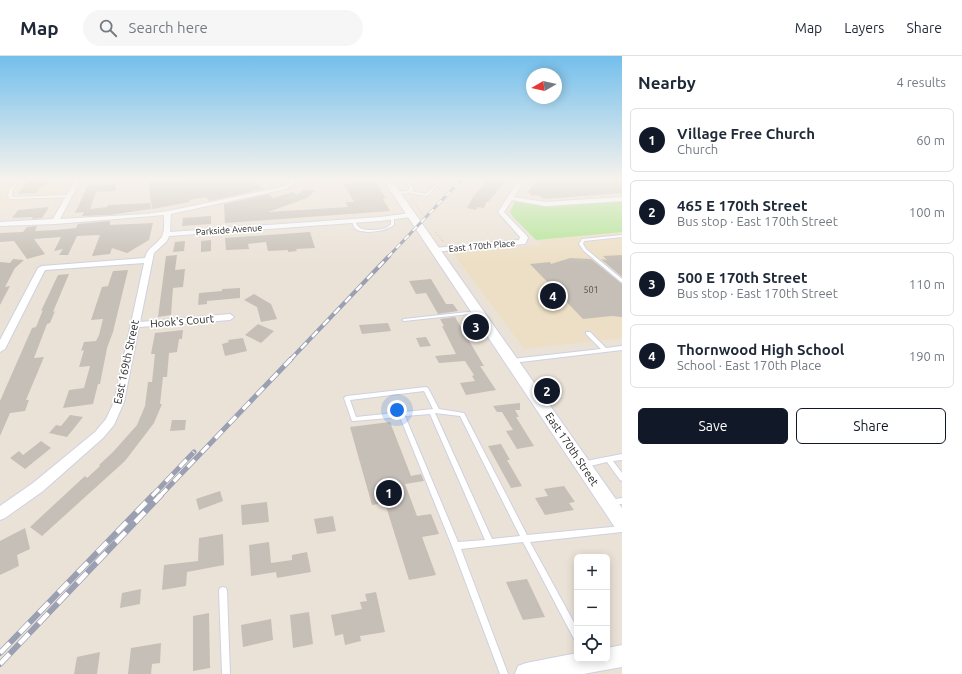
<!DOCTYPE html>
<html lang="en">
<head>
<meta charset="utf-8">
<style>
	body { margin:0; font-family:Ubuntu,sans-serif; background:#f6f6f7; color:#1f2937 }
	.controls { position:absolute; right:12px; bottom:12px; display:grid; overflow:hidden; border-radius:6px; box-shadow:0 2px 10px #0003 }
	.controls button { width:36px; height:36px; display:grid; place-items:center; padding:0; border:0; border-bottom:1px solid #e0e1e3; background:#fff; color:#1f2937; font:20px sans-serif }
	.compass { position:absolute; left:526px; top:12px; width:36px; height:36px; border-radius:50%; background:#fff; box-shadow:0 2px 10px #0003; rotate:261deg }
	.you { position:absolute; left:397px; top:354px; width:14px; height:14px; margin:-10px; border:3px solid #fff; border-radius:50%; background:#1a73e8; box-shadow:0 0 0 6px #1a73e833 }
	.badge { display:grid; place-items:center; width:26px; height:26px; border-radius:50%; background:#111827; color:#fff; font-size:13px; font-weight:700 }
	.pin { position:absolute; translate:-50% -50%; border:2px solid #fff; box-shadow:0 1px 4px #0006 }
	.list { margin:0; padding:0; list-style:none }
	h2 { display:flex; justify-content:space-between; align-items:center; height:52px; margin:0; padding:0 16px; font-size:17px }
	h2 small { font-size:13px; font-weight:400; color:#747a83 }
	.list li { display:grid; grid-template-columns:26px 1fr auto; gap:12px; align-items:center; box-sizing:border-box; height:64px; margin:0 8px 8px; padding:0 8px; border:1px solid #e0e1e3; border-radius:6px }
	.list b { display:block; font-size:15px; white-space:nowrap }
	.list p { margin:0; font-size:13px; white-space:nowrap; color:#747a83 }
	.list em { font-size:13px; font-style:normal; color:#747a83 }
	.actions { display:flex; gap:8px; padding:12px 16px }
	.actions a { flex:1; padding:9px 0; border:1px solid #111827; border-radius:6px; text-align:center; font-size:14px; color:#111827 }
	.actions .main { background:#111827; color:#fff }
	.icon { flex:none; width:22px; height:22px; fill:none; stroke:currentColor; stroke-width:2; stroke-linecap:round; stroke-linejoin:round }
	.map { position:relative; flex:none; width:622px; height:618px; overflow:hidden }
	header { display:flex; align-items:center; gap:24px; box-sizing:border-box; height:56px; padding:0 20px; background:#fff; border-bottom:1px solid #e0e1e3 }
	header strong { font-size:19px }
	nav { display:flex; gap:22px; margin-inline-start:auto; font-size:14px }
	.search { width:280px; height:36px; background:#f6f6f7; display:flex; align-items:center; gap:10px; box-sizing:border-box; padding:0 14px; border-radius:22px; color:#747a83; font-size:15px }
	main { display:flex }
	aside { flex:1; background:#fff }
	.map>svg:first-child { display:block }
</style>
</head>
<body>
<header>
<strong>Map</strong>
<div class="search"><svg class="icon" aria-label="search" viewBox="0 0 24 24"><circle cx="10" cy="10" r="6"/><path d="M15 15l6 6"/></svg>Search here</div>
<nav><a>Map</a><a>Layers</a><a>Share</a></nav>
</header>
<main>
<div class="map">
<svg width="622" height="618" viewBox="0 0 622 618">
	<rect width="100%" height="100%" fill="#ebe2d7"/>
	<path fill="#eddfc5" d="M0 122H75L62 144 0 149Z
		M622 145V282L524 293 453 197 541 189 511 159 510 153 515 146 550 151Z"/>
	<path fill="#afe491" d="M622 145V176L536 184 514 162 510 156 515 146 550 151Z"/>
	<path fill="#c5bfb7" d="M30 122H50L44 131H40L36 137 18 138Z
		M229 122H255L256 127 264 133 209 145 206 141 189 144 190 146 152 153 149 132 150 126Z
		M494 122 507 124 488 146 487 145 484 152 477 151 476 154 467 152 473 141 488 123 493 124Z
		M538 122H622V137L544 143 539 139 532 140 528 136Z
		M374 124 386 142 383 143 390 155 225 167 224 148 269 138 273 142 293 136 297 139 305 133 315 135 307 142 268 156 348 151 346 146H354L344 128Z
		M115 128 116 135 96 136 90 153 107 151 108 149 150 147 151 153 109 159 82 160 84 156 75 157 88 129Z
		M49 151 42 162 32 163 33 161 12 162 18 154Z
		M211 160V168L182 170 183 162Z
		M110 165V169L153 167 149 184 127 197 112 192 110 198 92 200 100 179 77 180 68 199H59L63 193 54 195 61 181 34 183 45 198 27 203 14 185 0 186V177L23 176 27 171 37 170 35 175 56 174 76 172 78 168Z
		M310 176 315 192 296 193 297 195 288 196V194L268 195 266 186 248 188 249 193 226 194 225 182Z
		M211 184V195L201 196V185Z
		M185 185 184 195 173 196 175 186Z
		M177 199 175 214 185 213 183 231 173 232 171 259 158 261 166 200Z
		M622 199V221L601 203 607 204 603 200Z
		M570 202 591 203 622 228V261L612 260 583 263 530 208 550 206 551 208Z
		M13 203 24 204 15 212 5 231 10 230 0 249V206L10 207Z
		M128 214 113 276 107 292 100 328H98L93 348 63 352 69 334 84 332 90 310 79 311 84 294 81 295 84 286 96 285 99 279 103 263 91 264 102 231 108 230 113 215Z
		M69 218 53 256 55 255 50 267 47 268 34 302 44 301 26 344H29L25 355 10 357 0 380V345L32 272 36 271 43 254 41 255 58 219Z
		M431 223 446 248H453L458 255 438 258 426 237 416 238 409 225Z
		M240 232V242L207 245V248L198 249 199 237 222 235V233Z
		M254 238 271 248 277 263 261 266 257 251 244 244Z
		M455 261 484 310H480L496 334 466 339 460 327 475 325 472 320 474 319 465 305 439 307 435 300 456 298 442 270H444L440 263Z
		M388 267 391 275 362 278 359 269Z
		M258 268 274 275 261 287 245 279Z
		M183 274 182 283H179L177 296 169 297 167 321H163L160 348H162L154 367 125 405 42 480 30 471 85 420 87 422 100 410 99 409 113 396 137 369 145 350 148 326H152L155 298H151L155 277Z
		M426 281 431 290 420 291 416 282Z
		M243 282 247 295 225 300 222 288 229 286 228 284Z
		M520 347V354H515L519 361H516L534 390 517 393 506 375 513 374 502 356H497L493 350Z
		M70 359 83 361 67 381 49 377 56 369 61 370Z
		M172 364H186L185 374 170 375Z
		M390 366 411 420 421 418 424 425 405 428 417 460 431 458 439 478 422 481 436 519 409 524 385 447 372 449 350 371Z
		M41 385 51 392 25 413 10 402 19 395 23 399Z
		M501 388 510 404H507L522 430 511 432 488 390Z
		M564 430 575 446 569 447 574 454 545 459 535 442 548 440 544 433Z
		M220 435 223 445 199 454 196 443Z
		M267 446 269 466 242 469 241 449Z
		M333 460 336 475 317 478 314 463Z
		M25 472 30 493 17 499 19 510 0 519V485Z
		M223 478 224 509 187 516 186 530 162 534 164 509 198 505 199 482Z
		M269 486 271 507 292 504V499L307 496 311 516 277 522 276 516 251 520 249 489Z
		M527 523 545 561 523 564 506 526Z
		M141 533 140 548 120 552 122 537Z
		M376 536 385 576 360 580 361 585 345 589 343 578 335 580 331 559 362 553 360 546 367 545 365 538Z
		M309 556 313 588 293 592 290 559Z
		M209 557 210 612 193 615V560Z
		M271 563 273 584 243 591 241 569Z
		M161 587 160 607 152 608 151 618H128L131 592Z
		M100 596 97 618H74L77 601Z"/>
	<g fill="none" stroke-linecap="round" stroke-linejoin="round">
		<defs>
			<path id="service" d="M20 122H22L12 135V140L13 141 69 139 71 140 69 141 11 143 8 140 9 135Z
				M443 122H445L427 140 409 137 395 138 394 137 396 136 408 135 410 133 406 125H387L386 124 387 123H408L413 133 411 135 426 138Z
				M391 161 394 162V169C387 175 360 180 354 171 354 171 352 165 352 165L355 164C356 166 356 169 358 170 361 176 380 174 386 172 389 170 389 170 391 168Z
				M622 179V181L584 185 583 188 586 193 622 223V226H621L584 195 579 188 582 183H583Z
				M477 255 479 256V257L404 265 402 264 404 263Z
				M586 276H590L606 292 622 290V294L512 307 510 305 512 303 601 293 586 278Z
				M426 331 428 332 439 353 464 357 527 479 622 470V476L530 486 577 572V584L574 583 523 486 461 493 508 618H500L452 490 400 361 354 365H352L344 342 345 341 347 340ZM424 335 433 353 356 361 350 344ZM435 357 460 360 520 480 492 483ZM430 358 485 484 458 486 405 360Z
				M622 398V404L613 405 622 417V425L620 424 607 406 586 411 584 410 583 408 584 406 586 405Z
				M622 442V448L611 449 609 448 608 446 609 444Z
				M223 531 226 532 227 535 230 618H222L219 535 220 532Z"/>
			<path id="minor" d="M76 122H131L128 124 79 127 60 163 146 158 168 155 278 132 286 129 290 125 289 122H295L296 125 290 131 281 134 171 158 170 176 380 161 411 157 414 159 411 161 380 165 169 180 167 185 154 197 140 266 230 258 234 261 230 264 139 271 124 346 114 369 103 382 43 435 5 462 0 464V450L33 427 95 376 106 363 114 346 144 207 45 214 5 293 0 296V284L38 212 42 210 145 202C147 192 155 190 161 182 165 177 164 166 164 159L55 168 0 170V166L53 163Z
				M520 122H526L514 141 545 146 622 141V145L545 150 512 144 504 156 527 180 528 182 525 188 432 196V192H435L519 184 520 181 498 156Z"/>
			<path id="tertiary" d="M382 122H390L622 452V475L616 473Z
				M622 589V611L583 618H515L518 610 526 607 577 597V603H607V592Z"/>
		</defs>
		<use href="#service" stroke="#cdd1e1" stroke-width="2"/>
		<use href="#minor" stroke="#cdd1e1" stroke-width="2"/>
		<use href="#tertiary" stroke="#cdd1e1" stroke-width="2"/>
		<path stroke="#c7c7c7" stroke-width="1" stroke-dasharray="2 1.5" stroke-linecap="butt" d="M412 143 423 159
			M435 176 444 186"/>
		<use href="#service" fill="#fff" fill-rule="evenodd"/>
		<use href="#minor" fill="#fff" fill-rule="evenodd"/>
		<use href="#tertiary" fill="#fff" fill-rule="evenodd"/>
		<defs>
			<path id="rail-far3" d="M388 201 463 122"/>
			<path id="rail-far2" d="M290 304 389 200"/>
			<path id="rail-far1" d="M152 440 194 396
				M160 440 291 303"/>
			<path id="rail" d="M0 597 153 439
				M0 608 161 439"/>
		</defs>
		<use href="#rail-far3" stroke="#9a9fb2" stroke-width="3"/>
		<use href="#rail-far2" stroke="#9a9fb2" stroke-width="4"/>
		<use href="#rail-far1" stroke="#9a9fb2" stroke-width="5"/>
		<use href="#rail" stroke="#9a9fb2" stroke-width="6"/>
		<use href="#rail-far3" stroke="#fff" stroke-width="2" stroke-dasharray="6" stroke-linecap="butt"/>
		<use href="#rail-far2" stroke="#fff" stroke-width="2.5" stroke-dasharray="8" stroke-linecap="butt"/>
		<use href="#rail-far1" stroke="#fff" stroke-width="3.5" stroke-dasharray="10" stroke-linecap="butt"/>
		<use href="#rail" stroke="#fff" stroke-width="4.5" stroke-dasharray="14" stroke-linecap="butt"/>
	</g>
	<linearGradient id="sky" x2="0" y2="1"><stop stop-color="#73bfec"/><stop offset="0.59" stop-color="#f6f2ed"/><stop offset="1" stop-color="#f6f2ed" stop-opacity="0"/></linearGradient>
	<rect width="622" height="208" fill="url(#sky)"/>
	<g text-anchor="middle" stroke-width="3.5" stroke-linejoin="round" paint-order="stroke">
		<g font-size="9" fill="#272727" stroke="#fff">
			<text transform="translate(229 174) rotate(-4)" y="3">Parkside Avenue</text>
			<text transform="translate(482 190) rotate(-5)" y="3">East 170th Place</text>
		</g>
		<g font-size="9" fill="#4e4d4b">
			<text x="591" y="237">501</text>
		</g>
		<g font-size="11" fill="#272727" stroke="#fff">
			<text transform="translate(182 265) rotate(-5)" y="4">Hook's Court</text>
			<text transform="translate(126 306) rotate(-78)" y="4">East 169th Street</text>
			<text transform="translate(572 393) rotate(56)" y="4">East 170th Street</text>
		</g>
	</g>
</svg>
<div class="controls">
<button>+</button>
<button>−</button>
<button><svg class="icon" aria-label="locate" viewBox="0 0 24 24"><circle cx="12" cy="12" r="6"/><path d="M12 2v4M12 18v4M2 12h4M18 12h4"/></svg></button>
</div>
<svg class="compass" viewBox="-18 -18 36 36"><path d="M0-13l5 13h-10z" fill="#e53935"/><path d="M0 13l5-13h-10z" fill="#747a83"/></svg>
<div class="you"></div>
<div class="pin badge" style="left:389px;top:437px">1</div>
<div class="pin badge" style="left:547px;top:335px">2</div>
<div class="pin badge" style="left:476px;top:271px">3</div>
<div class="pin badge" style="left:553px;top:240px">4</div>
</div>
<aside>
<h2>Nearby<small>4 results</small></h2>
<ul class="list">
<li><span class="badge">1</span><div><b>Village Free Church</b><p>Church</p></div><em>60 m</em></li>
<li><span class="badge">2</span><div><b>465 E 170th Street</b><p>Bus stop · East 170th Street</p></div><em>100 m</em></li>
<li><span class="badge">3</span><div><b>500 E 170th Street</b><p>Bus stop · East 170th Street</p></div><em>110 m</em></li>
<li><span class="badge">4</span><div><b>Thornwood High School</b><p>School · East 170th Place</p></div><em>190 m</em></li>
</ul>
<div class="actions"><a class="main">Save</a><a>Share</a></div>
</aside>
</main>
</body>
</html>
